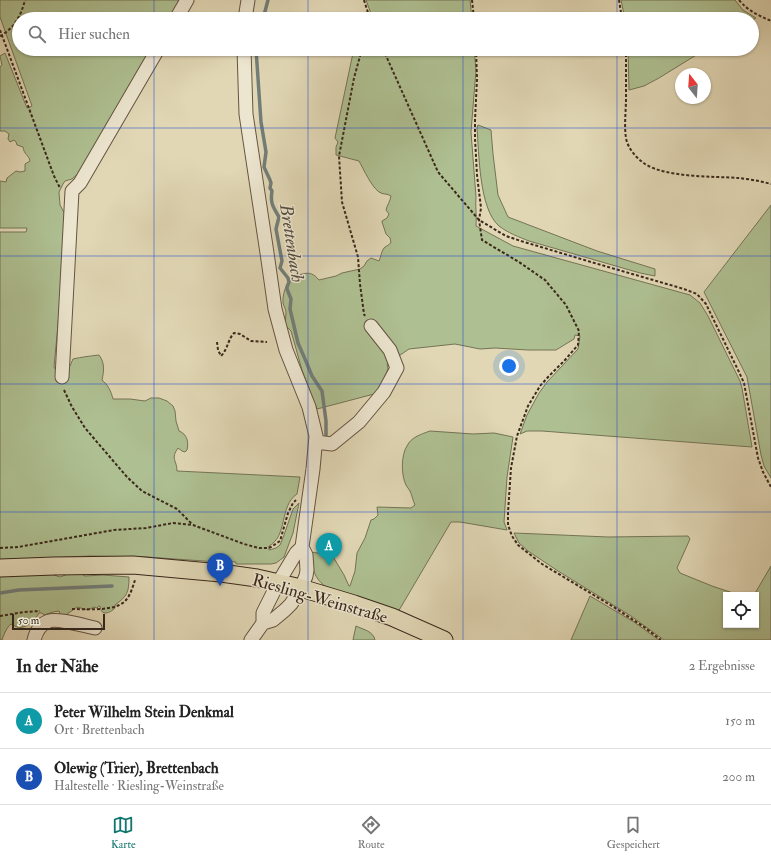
<!DOCTYPE html>
<html lang="de">
<head>
<meta charset="utf-8">
<style>
	body { margin:0; font-family:"IM FELL Double Pica",serif; background:#f6f6f6; color:#222 }
	.controls { position:absolute; right:12px; bottom:12px; display:grid; overflow:hidden; border-radius:0px; box-shadow:0 1px 3px #0004 }
	.controls button { width:36px; height:36px; display:grid; place-items:center; padding:0; border:0; border-bottom:1px solid #e0e0e0; background:#fff; color:#222; font:20px sans-serif }
	.compass { position:absolute; left:675px; top:68px; width:36px; height:36px; border-radius:50%; background:#fff; box-shadow:0 1px 3px #0004; rotate:343deg }
	.scale { position:absolute; left:12px; bottom:10px; width:93px; box-sizing:border-box; padding-left:4px; border:2px solid #3a281b; border-top:0; font-size:11px; line-height:14px; white-space:nowrap; color:#3a281b; -webkit-text-stroke:3px #ece5cf; paint-order:stroke }
	.you { position:absolute; left:509px; top:366px; width:14px; height:14px; margin:-10px; border:3px solid #fff; border-radius:50%; background:#1a73e8; box-shadow:0 0 0 6px #1a73e833 }
	.badge { display:grid; place-items:center; width:26px; height:26px; border-radius:50%; background:#0f766e; color:#fff; font-size:13px; font-weight:700 }
	.pin { position:absolute; translate:-50% -33px; filter:drop-shadow(0 1px 2px #0008) }
	.pin::after { content:''; position:absolute; top:21px; width:14px; height:12px; background:inherit; clip-path:polygon(0 0,100% 0,50% 100%) }
	.list { margin:0; padding:0; list-style:none }
	h2 { display:flex; justify-content:space-between; align-items:center; height:52px; margin:0; padding:0 16px; font-size:17px }
	h2 small { font-size:13px; font-weight:400; color:#767676 }
	.list li { display:grid; grid-template-columns:26px 1fr auto; gap:12px; align-items:center; box-sizing:border-box; height:56px; padding:0 16px; border-top:1px solid #e0e0e0 }
	.list b { display:block; font-size:15px; white-space:nowrap }
	.list p { margin:0; font-size:13px; white-space:nowrap; color:#767676 }
	.list em { font-size:13px; font-style:normal; color:#767676 }
	.icon { flex:none; width:22px; height:22px; fill:none; stroke:currentColor; stroke-width:2; stroke-linecap:round; stroke-linejoin:round }
	.map { position:relative; flex:none; width:771px; height:640px; overflow:hidden }
	.search { position:absolute; background:#fff; box-shadow:0 1px 3px #0004; left:12px; right:12px; top:12px; height:44px; display:flex; align-items:center; gap:10px; box-sizing:border-box; padding:0 14px; border-radius:22px; color:#767676; font-size:15px }
	.sheet { height:164px; background:#fff }
	nav { display:flex; justify-content:space-around; align-items:center; box-sizing:border-box; height:56px; border-top:1px solid #e0e0e0; background:#fff; font-size:11px; color:#767676 }
	nav a { display:grid; justify-items:center; gap:2px }
	nav .on { color:#0f766e }
	.map>svg:first-child { display:block }
</style>
</head>
<body>
<div class="map">
<svg width="771" height="640" viewBox="0 0 771 640">
	<rect width="100%" height="100%" fill="#e1d7b5"/>
	<filter id="stains"><feTurbulence type="fractalNoise" baseFrequency=".005" numOctaves="4"/><feColorMatrix values="0 0 0 0 .2 0 0 0 0 .09 0 0 0 0 .02 0 0 0 .5 -.17"/></filter>
	<radialGradient id="worn" r=".72"><stop offset=".6" stop-color="#630" stop-opacity="0"/><stop offset="1" stop-color="#630" stop-opacity=".3"/></radialGradient>
	<path fill="#aebf91" stroke="#747456" d="M0 0H182L171 19H19V49H154L80 172 72 179 65 181 63 184 59 192 60 205 67 218 65 250 54 367 58 374 70 366 73 359C82 357 90 356 99 355 105 363 104 371 102 380 108 385 111 391 113 399H130L145 401 151 398H159L167 401 173 406 175 411 176 421 179 431C187 434 189 442 187 450L185 452 182 451 178 448C170 459 177 460 177 471L300 477 297 494C279 506 288 536 269 546V550L276 548 280 545 284 535 293 509 299 503 293 533 284 557 276 563 271 564H236V562L219 560 218 562 147 557 90 556 0 560V232H26L27 228H0V181L6 182 7 178 16 171 20 172 25 171V164L30 161C29 155 24 155 23 147L17 145 16 142 14 140 10 142 8 139 9 134 5 131H0V67L2 65 0 56 5 53 27 108 32 106 0 17Z
		M366 0H470L472 19H373Z
		M621 0H735L743 10 756 18 752 20V19H625Z
		M355 49H474L476 70 471 132 476 197C475 206 477 216 476 226L513 246 690 295 700 303 708 316 740 381 742 388 752 447 542 431H527L520 434 527 415 539 393 547 382 578 349 580 336 575 335 574 339 556 350H528L495 348 480 349 455 344 409 349 387 364 388 369 378 393 317 409 302 370 291 331 285 325C285 321 286 317 286 313 286 309 284 307 283 303 282 290 289 277 302 274 310 272 314 274 319 280L336 276 342 273 360 269 364 266 367 261 371 258 379 261C381 257 381 252 384 248 387 245 389 246 391 242L390 238 386 234 382 222V221L387 218 389 214 386 210C387 205 390 202 391 196 387 193 383 195 379 192 371 186 364 170 359 161L336 155V147L338 142 335 138 353 53Z
		M628 49H706L659 78 644 86 629 90Z
		M478 125 491 130 493 154 498 195 508 217 597 251 655 269V276L640 273 529 241C519 237 508 233 499 226 479 209 479 153 477 128Z
		M771 205V478L764 466 761 455 747 377 704 292Z
		M430 431 473 434 494 433 513 437 507 477 504 522 507 530 460 522H451L398 612 328 588C313 579 313 568 310 552L332 555 344 575 349 586H350L355 571 357 553 365 538 371 520 374 519 378 515 377 507 411 508 415 505C413 501 412 495 410 491 409 489 407 487 406 485 401 475 401 455 407 446 411 437 422 434 430 431Z
		M514 533 608 537 688 536 690 539 677 568 680 573 712 586 739 595H726V625H756V595H754L771 566V640H664L631 616 558 571 528 551 519 543Z
		M45 572 60 577 71 573 81 574 85 576 103 575 129 577C129 593 127 596 115 605V608C110 613 101 617 100 606H99L97 608 94 607 88 610 77 607 73 610 67 614V616L61 617 59 611 53 612 44 615 42 613H39C36 619 26 630 17 627 15 626 13 625 11 624 7 627 4 634 2 640H0V575Z
		M590 596 634 622 659 640H571Z
		M356 626C364 630 373 631 375 640H353Z"/>
	<g fill="none" stroke-linecap="round" stroke-linejoin="round">
		<path stroke="#727e79" stroke-width="3.5" d="M263 19 268 0
			M256 49 261 122 266 152 264 167 270 180 271 183 270 188 272 191C270 203 273 207 279 217L276 229 282 261 280 268 288 278 289 282 287 287V289L291 299 290 309 298 343 305 359 312 376 322 391 326 421V435
			M0 593 19 590 112 586"/>
		<defs>
			<path id="minor" d="M176 19 187 0
				M245 19 248 0
				M244 49 246 114 267 253 275 309 286 350 309 407 316 436 313 469 302 547 306 555 307 570 306 576 301 588 291 604 285 610 273 620 263 623
				M62 377 72 191 80 183 158 49
				M316 442 332 444 359 422 384 392 397 368 390 350 371 326
				M34 640C36 632 40 624 49 621 57 618 85 626 95 628
				M251 640 263 623V613L278 583 296 553 302 547"/>
			<path id="major" d="M0 568 54 566 133 565 221 573 257 578 301 588 354 604 392 617 444 640"/>
		</defs>
		<use href="#minor" stroke="#645442" stroke-width="15"/>
		<use href="#major" stroke="#3a281b" stroke-width="19"/>
		<path stroke="#3a281b" stroke-width="2" stroke-dasharray="3 2" stroke-linecap="butt" d="M364 0 370 19
			M472 0 474 19
			M619 0 622 19
			M739 0C748 11 758 15 771 21
			M0 30 54 176 60 188
			M0 36C15 28 21 15 25 0
			M362 49 354 78 339 156 342 202 358 257 360 284 364 314 365 316
			M383 49 438 172 479 220 506 236 521 241 591 262 684 289 697 294 706 304 739 372 744 383 758 458 763 472 771 487
			M476 49 477 79 475 120V138L477 175 481 208 479 220 482 240 519 262 545 280 566 305 579 331 578 345 565 360 549 376 540 386 528 406 517 436 511 468 508 512V525L512 536 518 545 542 564 612 606 644 627 661 640
			M626 49C626 65 626 82 626 98 626 111 624 125 626 138 627 144 630 149 634 154 637 158 641 161 645 164 668 178 712 176 738 178 749 179 760 181 771 184
			M217 342 218 350 221 356C228 349 228 339 234 333L240 334 251 341 267 342
			M64 390 72 407 85 428 127 477 142 491 177 509 192 524
			M0 548 18 547 114 530 146 528 173 523 193 525 244 544 259 548H268L271 547 280 541 288 513 293 503 296 500
			M72 609C87 609 116 612 126 600 131 594 133 586 135 580
			M0 616 24 612 40 611"/>
		<use href="#minor" stroke="#ece5cf" stroke-width="13"/>
		<use href="#major" stroke="#e1d7b5" stroke-width="17"/>
	</g>
	<path fill="none" stroke="#1d4ed8" stroke-width="1" stroke-opacity="0.55" d="M154 0V19M308 0V19M463 0V19M617 0V19M154 49V640M308 49V640M463 49V640M617 49V640M0 128H771M0 256H771M0 384H771M0 512H771"/>
	<g text-anchor="middle" stroke-width="3" stroke-linejoin="round" paint-order="stroke">
		<g font-size="17" fill="#3a281b" stroke="#ece5cf">
			<text transform="translate(320 598) rotate(16)" y="6">Riesling-Weinstraße</text>
		</g>
		<g font-size="18" font-style="italic" fill="#524c42" stroke="#ece5cf">
			<text transform="translate(292 243) rotate(81)" y="6">Brettenbach</text>
		</g>
	</g>
	<rect width="100%" height="100%" filter="url(#stains)"/>
	<rect width="100%" height="100%" fill="url(#worn)"/>
</svg>
<div class="controls">
<button><svg class="icon" aria-label="locate" viewBox="0 0 24 24"><circle cx="12" cy="12" r="6"/><path d="M12 2v4M12 18v4M2 12h4M18 12h4"/></svg></button>
</div>
<svg class="compass" viewBox="-18 -18 36 36"><path d="M0-13l5 13h-10z" fill="#e53935"/><path d="M0 13l5-13h-10z" fill="#767676"/></svg>
<div class="scale">50 m</div>
<div class="you"></div>
<div class="pin badge" style="left:329px;top:566px;background:#0f9aa8">A</div>
<div class="pin badge" style="left:220px;top:586px;background:#1a4fb4">B</div>
<div class="search"><svg class="icon" aria-label="search" viewBox="0 0 24 24"><circle cx="10" cy="10" r="6"/><path d="M15 15l6 6"/></svg>Hier suchen</div>
</div>
<section class="sheet">
<h2>In der Nähe<small>2 Ergebnisse</small></h2>
<ul class="list">
<li><span class="badge" style="background:#0f9aa8">A</span><div><b>Peter Wilhelm Stein Denkmal</b><p>Ort · Brettenbach</p></div><em>150 m</em></li>
<li><span class="badge" style="background:#1a4fb4">B</span><div><b>Olewig (Trier), Brettenbach</b><p>Haltestelle · Riesling-Weinstraße</p></div><em>200 m</em></li>
</ul>
</section>
<nav>
<a class="on"><svg class="icon" aria-label="map" viewBox="0 0 24 24"><path d="M3 6l6-2 6 2 6-2v14l-6 2-6-2-6 2zM9 4v14M15 6v14"/></svg>Karte</a>
<a><svg class="icon" aria-label="directions" viewBox="0 0 24 24"><path d="M12 3l9 9-9 9-9-9zM9 14v-3h6M13 9l2 2-2 2"/></svg>Route</a>
<a><svg class="icon" aria-label="saved" viewBox="0 0 24 24"><path d="M7 4h10v16l-5-4-5 4z"/></svg>Gespeichert</a>
</nav>
</body>
</html>
